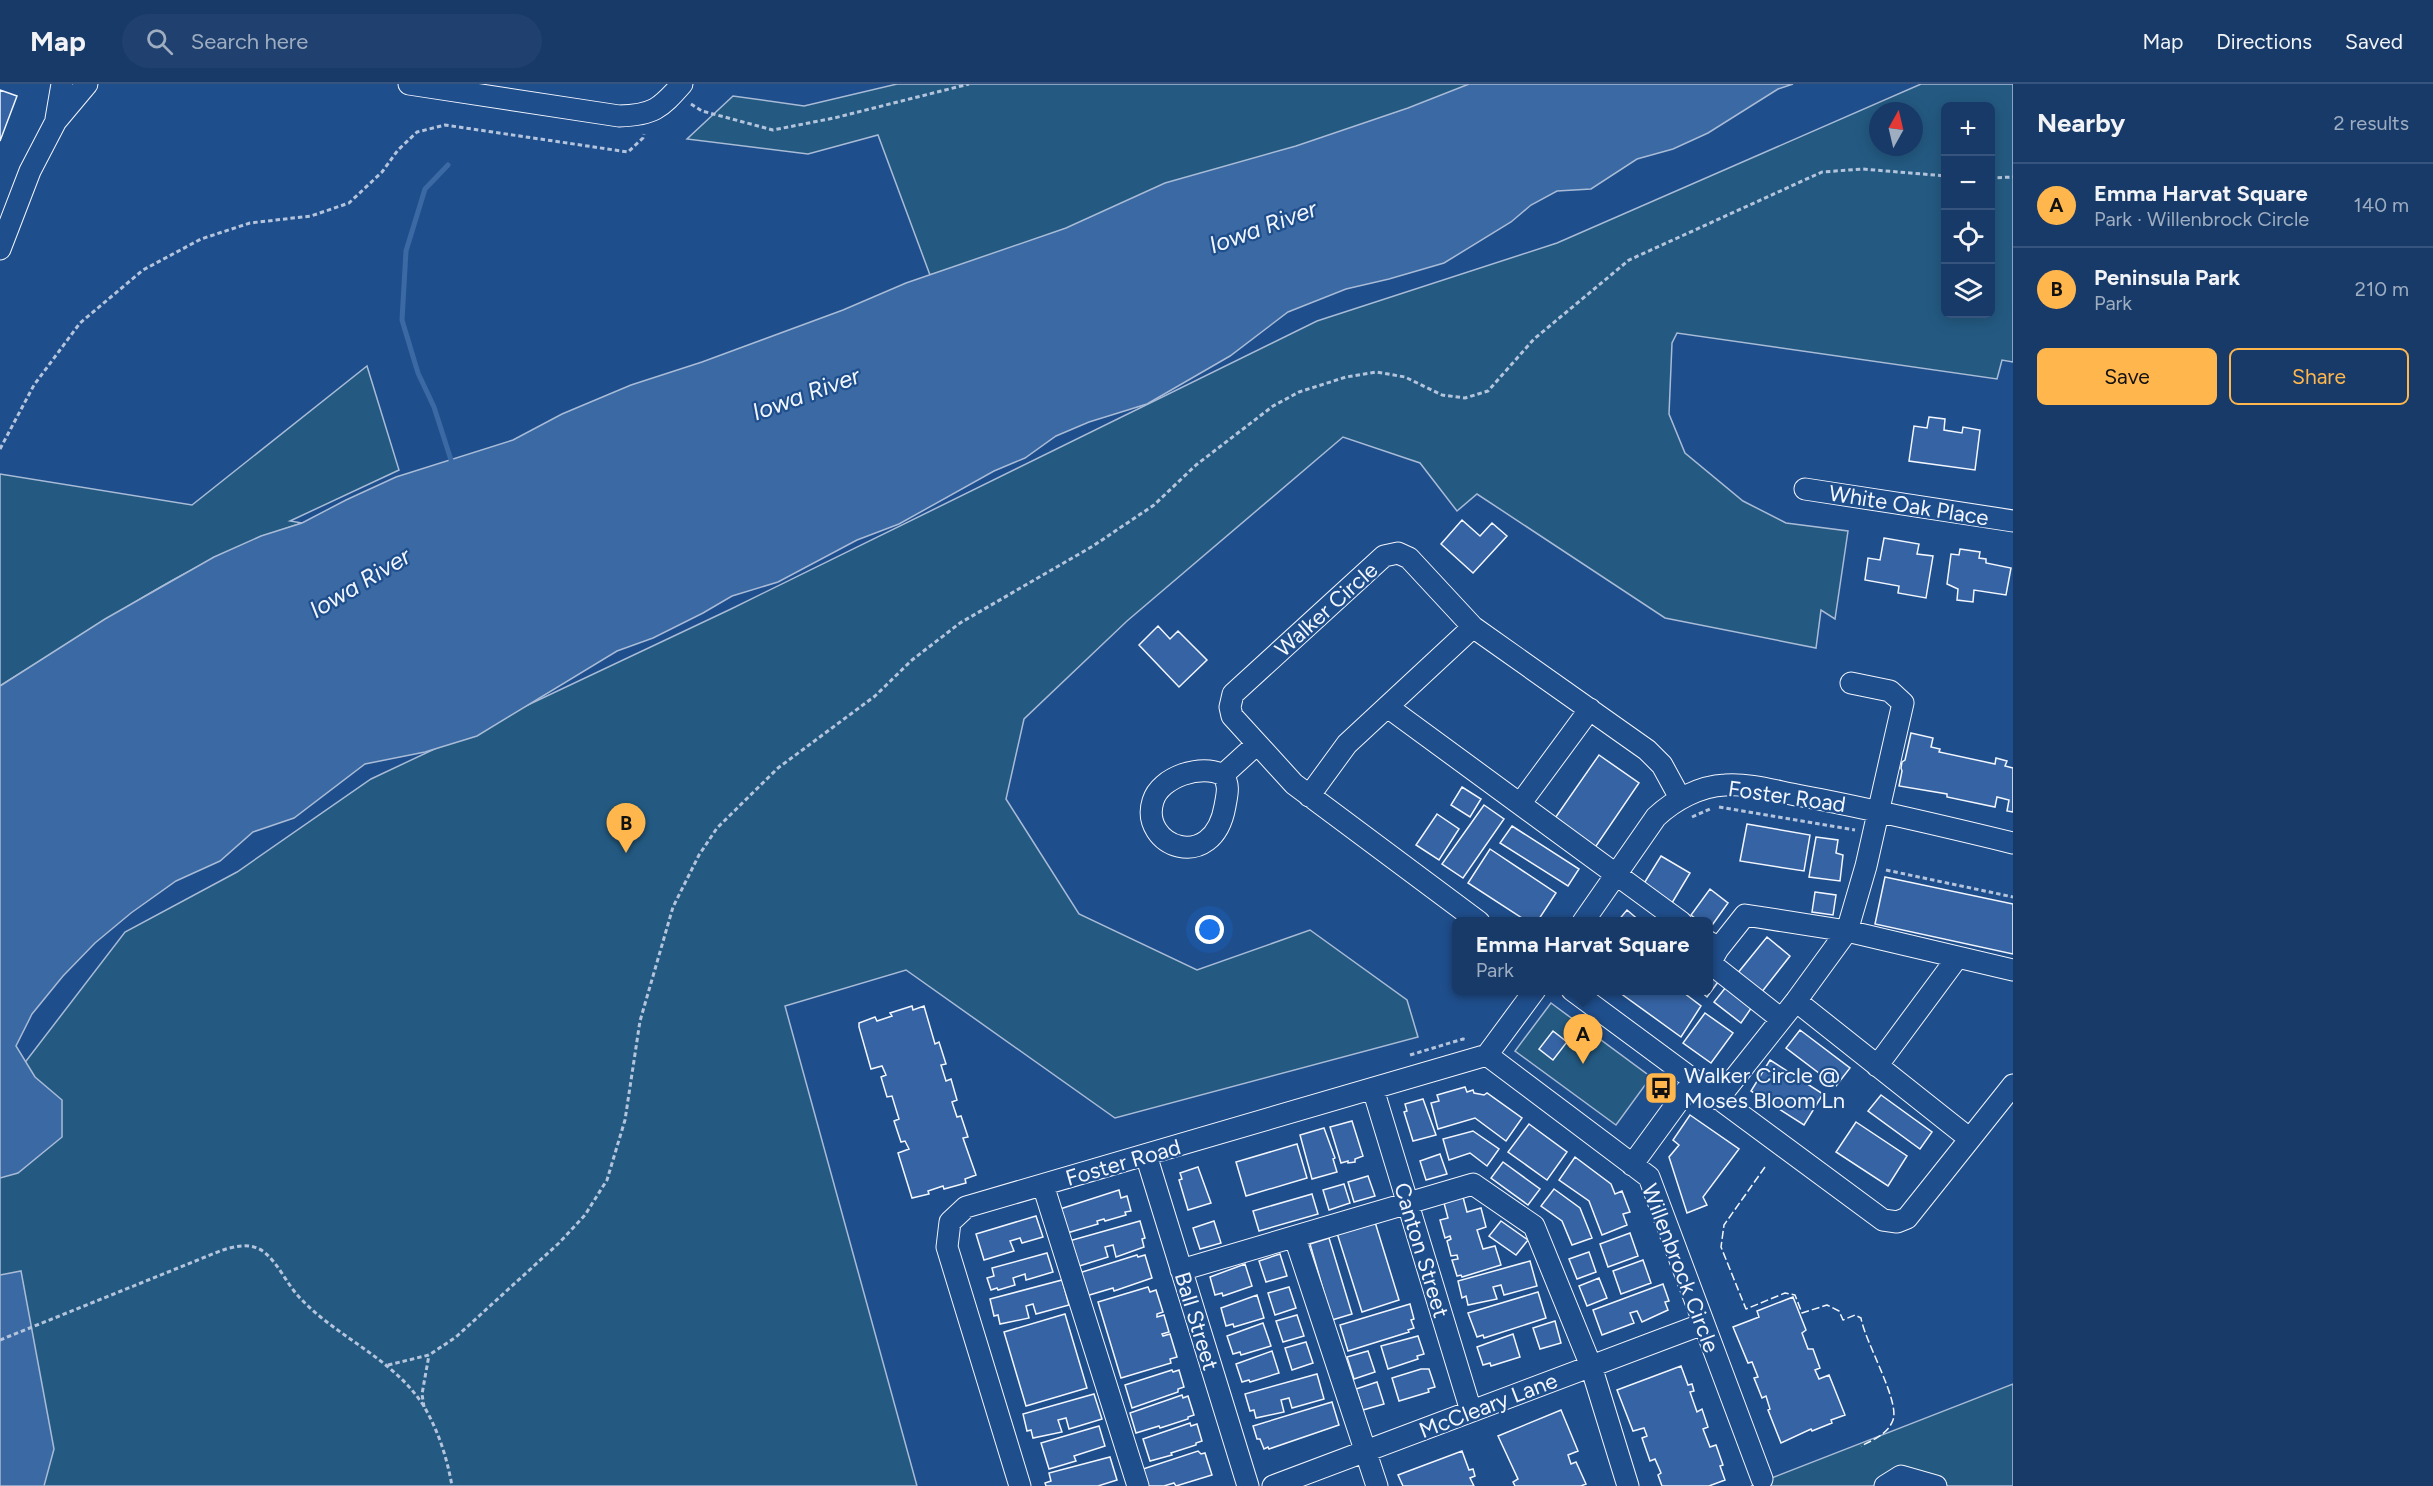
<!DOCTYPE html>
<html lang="en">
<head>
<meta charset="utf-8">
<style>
	body { margin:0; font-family:Figtree,sans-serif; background:#20416f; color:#f1f3f6 }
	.controls { position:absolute; right:18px; top:18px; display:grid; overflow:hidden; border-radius:9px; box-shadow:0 3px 15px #0003 }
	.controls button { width:54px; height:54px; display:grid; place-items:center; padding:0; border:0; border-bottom:2px solid #36547d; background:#173a69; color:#f1f3f6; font:30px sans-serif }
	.compass { position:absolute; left:1869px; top:18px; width:54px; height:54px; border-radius:50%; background:#173a69; box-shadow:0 3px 15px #0003; rotate:8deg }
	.you { position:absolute; left:1210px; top:846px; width:21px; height:21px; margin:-15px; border:4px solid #fff; border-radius:50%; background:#1a73e8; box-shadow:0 0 0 9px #1a73e833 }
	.badge { display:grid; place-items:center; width:39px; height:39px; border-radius:50%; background:#ffb74d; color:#111; font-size:20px; font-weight:700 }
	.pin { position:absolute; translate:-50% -50px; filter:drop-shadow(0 2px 3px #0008) }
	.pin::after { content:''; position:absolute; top:32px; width:21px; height:18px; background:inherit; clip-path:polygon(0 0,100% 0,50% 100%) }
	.popup { position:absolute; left:1452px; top:833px; width:261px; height:78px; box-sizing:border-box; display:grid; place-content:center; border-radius:9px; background:#173a69; filter:drop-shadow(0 2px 4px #0005); font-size:20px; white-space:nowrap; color:#9eadc0 }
	.popup b { font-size:22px; color:#f1f3f6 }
	.popup::after { content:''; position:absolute; left:50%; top:100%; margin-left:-12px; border:12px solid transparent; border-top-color:#173a69 }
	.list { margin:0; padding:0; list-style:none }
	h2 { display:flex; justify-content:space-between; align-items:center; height:78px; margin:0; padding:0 24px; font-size:26px }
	h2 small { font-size:20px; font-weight:400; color:#9eadc0 }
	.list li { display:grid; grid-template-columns:39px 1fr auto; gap:18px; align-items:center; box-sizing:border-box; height:84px; padding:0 24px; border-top:2px solid #36547d }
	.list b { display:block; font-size:22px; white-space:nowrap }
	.list p { margin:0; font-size:20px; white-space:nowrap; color:#9eadc0 }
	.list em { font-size:20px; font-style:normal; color:#9eadc0 }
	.actions { display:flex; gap:12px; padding:18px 24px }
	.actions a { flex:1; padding:14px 0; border:2px solid #ffb74d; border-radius:9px; text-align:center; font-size:21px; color:#ffb74d }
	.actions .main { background:#ffb74d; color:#111 }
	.icon { flex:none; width:33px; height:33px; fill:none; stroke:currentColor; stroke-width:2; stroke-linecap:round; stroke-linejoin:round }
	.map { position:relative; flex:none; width:2013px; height:1402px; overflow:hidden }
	header { display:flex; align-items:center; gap:36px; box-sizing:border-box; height:84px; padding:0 30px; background:#173a69; border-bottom:2px solid #36547d }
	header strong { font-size:28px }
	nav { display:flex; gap:33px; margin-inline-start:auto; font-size:21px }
	.search { width:420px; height:54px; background:#20416f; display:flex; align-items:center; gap:15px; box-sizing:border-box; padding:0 21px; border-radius:33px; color:#9eadc0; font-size:22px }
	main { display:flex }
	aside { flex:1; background:#173a69 }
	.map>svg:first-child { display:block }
</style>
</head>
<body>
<header>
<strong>Map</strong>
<div class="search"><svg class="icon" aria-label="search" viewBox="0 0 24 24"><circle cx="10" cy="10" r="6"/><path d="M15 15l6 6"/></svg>Search here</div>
<nav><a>Map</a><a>Directions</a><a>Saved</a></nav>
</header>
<main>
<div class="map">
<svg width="2013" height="1402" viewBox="0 0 2013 1402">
	<rect width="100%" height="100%" fill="#1f4e8c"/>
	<path fill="#245a82" stroke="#a8bbd7" stroke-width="1.5" fill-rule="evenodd" d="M897 0H1548L930 191 878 51 808 70 687 55 733 12 804 22Z
		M1921 0H2013V278L2002 276 1997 295 1677 249 1672 259 1669 330 1685 369 1743 417 1786 439 1848 447 1835 535 1821 526 1816 564 1665 534 1477 410 1457 427 1420 379 1343 353 1127 537 1024 635 1006 715 1079 830 1197 886 1310 846 1407 916 1418 953 1115 1034 906 886 785 922 917 1402H0V1011L125 848 237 788 371 695 731 525 1317 237 1557 159ZM1946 22H1990V230H1946ZM1878 27H1914V63H1878Z
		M367 282 399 386 290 437 302 439C216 466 141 513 66 561 44 575 22 588 0 602V390L192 421Z
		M1551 919 1651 993 1616 1041 1515 967Z
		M2013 1300V1402H1751Z"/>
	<path fill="#3b69a3" stroke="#a8bbd7" stroke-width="1.5" d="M1469 0H1793L1778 5 1708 49 1673 65 1637 75 1591 105 1557 107 1531 121 1511 138 1444 179 1389 195 1346 205 1288 228 1230 272 1147 320 1089 338 1056 352 1025 374 994 387 899 440 857 456 778 498 732 512 703 529 653 554 617 567 477 652 425 668 365 680 294 734 253 748 220 777 176 797 131 829 95 859 63 892 32 930 16 962 35 993 62 1016V1053L18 1089 0 1094V602L105 535 214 473 261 452 302 439 346 416 396 393 513 356 562 330 631 301 702 278 843 226 906 199 1066 144 1165 99 1296 62 1408 24Z
		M21 1187 54 1365 44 1402H0V1191Z"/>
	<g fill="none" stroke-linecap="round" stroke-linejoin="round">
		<path stroke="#3b69a3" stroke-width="5" d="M448 81 425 105 406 167 402 236 418 289 434 323 451 376"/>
	</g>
	<path fill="#3563a3" stroke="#f2f6ff" stroke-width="1.5" d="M0 6 17 12 0 57Z
		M1929 333 1945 335 1944 346 1962 349 1963 343 1980 346 1975 386 1909 377 1914 342 1927 344Z
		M1462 436 1480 452 1492 439 1507 452 1473 489 1441 460Z
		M1884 454 1919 460 1917 470 1933 472 1926 514 1898 509 1899 502 1865 496 1868 474 1880 476Z
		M1960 465 1980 468 1979 474 1986 475V479L2011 484 2006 511 1974 506 1973 518 1957 516 1958 505 1947 500 1951 470 1959 471Z
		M1158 542 1170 555 1178 547 1207 576 1179 603 1139 561Z
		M1911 649 1933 654 1931 663 1940 665 1939 668 1995 680 1996 674 2007 677 2005 682 2013 684V728L2007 727 2009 716 1997 713 1995 723 1947 713V710L1899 702 1902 687 1901 684 1902 678 1905 676Z
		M1599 671 1639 699 1594 765 1553 737Z
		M1462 703 1481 715 1470 733 1451 721Z
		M1484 721 1504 735 1463 794 1442 780Z
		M1437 730 1459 745 1439 776 1416 761Z
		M1747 740 1810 751 1804 787 1740 777Z
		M1512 742 1579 785 1568 802 1500 759Z
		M1816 753 1838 756 1836 769 1843 771 1840 797 1809 793Z
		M1490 765 1556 809 1537 838H1528L1468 799Z
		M1661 772 1690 789 1672 819 1643 801Z
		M1885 793 2013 820V870L1875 840Z
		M1710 805 1728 819 1710 844 1709 838H1700L1691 831Z
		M1815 808 1836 811 1833 831 1812 828Z
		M1627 826 1641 838H1617Z
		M1767 853 1790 872 1761 909 1737 890Z
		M1709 890 1718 898 1707 913 1699 906H1709Z
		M1726 903 1752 923 1741 939 1714 918Z
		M1616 906H1680L1701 922 1681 953Z
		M912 922 913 926 924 922 935 960 939 958 946 980 941 981 946 997 951 995 957 1016 952 1018 957 1033 961 1032 968 1053 963 1054 976 1091 965 1095 966 1099 944 1105 943 1102 928 1107 929 1110 912 1114 898 1069 909 1065 905 1057 901 1058 894 1037 899 1035 892 1012 887 1013 881 993 886 991 882 982 871 985 859 943V939L875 933 877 937 892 932 890 929Z
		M1705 929 1733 949 1711 979 1683 959Z
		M1800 946 1850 984 1836 1002 1786 964Z
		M1553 947 1567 958 1553 976 1539 965Z
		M1770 976 1823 1010 1804 1041 1751 1007Z
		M1465 1003 1467 1008 1473 1006 1474 1009 1484 1011 1487 1009 1522 1034 1506 1057 1475 1034 1438 1045 1431 1019 1439 1017 1437 1011Z
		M1881 1011 1932 1048 1920 1065 1868 1027Z
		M1423 1015 1436 1051 1413 1057 1404 1028 1407 1027 1405 1020Z
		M1690 1031 1739 1065 1703 1113 1707 1121 1687 1129 1669 1073 1679 1061 1673 1056Z
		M1352 1037 1363 1072 1355 1075V1078L1348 1079V1077L1341 1079 1330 1043Z
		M1856 1038 1907 1072 1888 1102 1836 1068Z
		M1529 1040 1567 1068 1547 1096 1508 1068Z
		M1324 1044 1335 1074 1333 1075 1337 1088 1312 1095 1300 1051Z
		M1473 1047 1499 1065 1487 1082 1470 1069 1449 1076 1443 1055Z
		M1297 1060 1307 1094 1246 1112 1236 1078Z
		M1440 1070 1447 1090 1426 1096 1420 1077Z
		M1575 1073 1611 1100 1615 1110 1622 1107 1630 1128 1623 1130 1627 1141 1602 1151 1589 1117 1559 1096Z
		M1503 1078 1540 1105 1528 1121 1491 1094Z
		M1198 1083 1211 1119 1188 1126 1179 1096 1182 1095 1180 1089Z
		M1368 1092 1375 1112 1354 1118 1348 1098Z
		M1344 1100 1350 1119 1329 1126 1323 1106Z
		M1554 1105 1580 1124 1592 1154 1572 1161 1562 1137 1541 1122Z
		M1119 1106 1121 1114 1127 1112 1131 1127 1125 1128 1126 1131 1105 1137 1104 1135 1097 1137 1098 1140 1067 1149 1060 1125Z
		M1312 1110 1318 1130 1259 1147 1253 1127Z
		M1463 1113 1467 1128 1481 1124 1486 1143 1477 1146 1483 1165 1495 1162 1501 1181 1462 1193 1461 1191 1457 1192 1452 1176 1458 1175 1457 1171 1451 1172 1447 1157 1451 1155 1450 1152 1445 1154 1440 1136 1448 1134 1444 1119Z
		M1036 1132 1043 1153 1022 1159 1020 1154 1010 1157 1014 1167 984 1176 976 1150Z
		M1140 1137 1145 1154 1142 1155 1144 1163 1116 1173 1113 1161 1105 1163 1108 1173 1076 1183 1069 1157Z
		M1214 1137 1221 1159 1200 1165 1193 1144Z
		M1501 1137 1528 1156 1516 1171 1489 1152Z
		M1375 1138 1399 1216 1362 1228 1337 1149Z
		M1630 1149 1638 1172 1608 1183 1600 1160Z
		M1329 1154 1352 1230 1332 1236 1310 1160Z
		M1589 1168 1596 1188 1577 1195 1569 1175Z
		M1047 1169 1053 1188 1026 1196 1025 1190 1013 1194 1015 1201 998 1206 997 1204 991 1206 987 1194 994 1192 992 1184Z
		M1280 1170 1287 1192 1266 1198 1259 1177Z
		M1137 1171 1138 1173 1145 1171 1152 1194 1114 1207 1113 1204 1086 1212 1079 1189Z
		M1643 1176 1651 1199 1621 1210 1613 1187Z
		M1530 1177 1537 1202 1504 1211 1501 1201 1493 1203 1497 1215 1468 1221 1466 1212 1462 1214 1458 1197Z
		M1245 1180 1252 1202 1223 1212 1222 1209 1215 1211 1210 1193Z
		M1599 1194 1607 1214 1587 1222 1579 1202Z
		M1062 1196 1069 1221 1036 1230 1033 1220 1026 1222 1029 1234 1000 1240 998 1231 994 1232 990 1215Z
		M1663 1200 1669 1217 1665 1218 1668 1226 1642 1238 1637 1227 1630 1229 1634 1239 1602 1251 1593 1226Z
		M1148 1203 1150 1208 1156 1206 1163 1228 1157 1230V1233L1164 1231 1169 1248 1162 1250 1163 1252 1170 1250 1177 1273 1170 1275 1171 1279 1121 1294 1098 1218Z
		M1289 1203 1296 1224 1275 1231 1268 1209Z
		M1538 1208 1546 1234 1484 1254 1483 1251 1477 1253 1468 1229Z
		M1257 1211 1264 1234 1234 1243 1233 1240 1226 1242 1221 1224Z
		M1793 1213 1806 1246 1802 1249 1808 1265H1813L1820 1284 1815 1286 1819 1295 1829 1291 1845 1331 1831 1336 1832 1339 1812 1347 1811 1345 1781 1359 1768 1326 1770 1325 1766 1312 1762 1314 1754 1294 1758 1293 1752 1278 1748 1279 1733 1243 1759 1233 1757 1227Z
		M1410 1220 1414 1235 1411 1236 1414 1244 1408 1246 1409 1248 1348 1267 1340 1241Z
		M1065 1230 1087 1304 1026 1322 1004 1248Z
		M1297 1231 1304 1252 1283 1258 1276 1237Z
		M1555 1237 1561 1259 1540 1265 1533 1244Z
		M1263 1239 1271 1262 1241 1271 1240 1268 1233 1270 1227 1252Z
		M1513 1250 1520 1273 1491 1282 1490 1279 1483 1281 1477 1263Z
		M1418 1252 1424 1270 1417 1272 1418 1275 1388 1285 1381 1262Z
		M1306 1258 1313 1279 1292 1286 1285 1264Z
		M1272 1267 1279 1289 1250 1298 1249 1296 1242 1298 1236 1280Z
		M1368 1267 1375 1288 1354 1295 1347 1273Z
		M1681 1282 1688 1301 1692 1300 1694 1307 1690 1308 1697 1328 1702 1325 1708 1343 1703 1345 1710 1363 1716 1361 1723 1381 1720 1382 1725 1396 1709 1402H1662L1658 1391 1661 1389 1655 1375 1650 1377 1642 1354 1647 1352 1644 1344 1633 1347 1617 1306Z
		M1421 1285H1429L1435 1303 1428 1305 1429 1308 1399 1317 1392 1294Z
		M1172 1286 1173 1288 1179 1286 1184 1303 1178 1305V1308L1132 1324 1125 1301Z
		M1317 1290 1324 1315 1292 1324 1289 1314 1281 1316 1284 1328 1256 1334 1254 1326 1250 1327 1245 1310Z
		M1377 1298 1384 1320 1363 1326 1356 1305Z
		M1094 1310 1102 1335 1069 1345 1066 1334 1058 1336 1062 1348 1033 1354 1031 1346 1027 1347 1023 1330Z
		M1182 1311 1183 1314 1188 1312 1194 1331 1188 1333V1335L1160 1344 1159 1342 1136 1349 1130 1329Z
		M1332 1318 1339 1341 1269 1365 1268 1363 1264 1365 1260 1355H1257L1253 1342Z
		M1561 1326 1578 1367 1568 1371 1571 1380 1576 1378 1586 1400 1581 1402H1515L1513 1398 1518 1395 1498 1352Z
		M1190 1339 1191 1342 1197 1340 1202 1357 1196 1359V1361L1171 1369 1172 1371 1150 1377 1143 1355Z
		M1099 1342 1105 1362 1074 1372 1076 1377 1049 1385 1041 1359Z
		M1198 1367 1201 1370 1205 1369 1212 1391 1176 1402 1174 1399 1164 1402H1145L1140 1386Z
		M1462 1367 1469 1386 1473 1385 1475 1392 1470 1394 1474 1402H1403L1398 1391Z
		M1110 1373 1117 1396 1098 1402H1046L1045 1399 1051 1397 1049 1389Z"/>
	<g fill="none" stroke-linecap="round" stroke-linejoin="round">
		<defs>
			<path id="minor" d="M409 0 619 32C653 31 660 25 682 0
				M56 35 62 0
				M0 165 30 87 56 37 87 0
				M1805 405 2013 437
				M1389 624 1681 838
				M1223 691C1202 679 1160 693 1153 717 1139 762 1213 791 1225 722 1227 710 1230 702 1223 691L1257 660
				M1309 712 1347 660 1473 543
				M1520 720 1590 625
				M1479 838 1294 700 1232 632 1230 623 1233 610 1384 472 1398 469 1409 474 1473 543 1647 666 1662 681 1680 714
				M1583 838 1656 733C1674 716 1700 702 1725 701 1751 699 1778 708 1802 712 1873 725 1943 742 2013 759
				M1709 858 1718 865 1745 831 1847 847 2013 886
				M1718 865 1710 879 1781 935
				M1572 906 1883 1136 1897 1138 1907 1134 2013 1001
				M1796 917 1970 1055
				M1487 971 1649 1093 1762 1395
				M1877 982 1957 874
				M1373 1005 1471 1327
				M1718 1015 1796 917 1847 847 1866 782 1903 619 1890 607 1851 599
				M1146 1071 1248 1402
				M1632 1081 1694 996
				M1043 1101 1138 1402
				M1295 1154 1377 1402
				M1181 1186 1473 1100 1534 1142 1591 1282 1628 1402
				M1020 1402 947 1163 950 1138 966 1123 1487 971 1535 906
				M1273 1402 1703 1240
				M1885 1402 1901 1392 1936 1402"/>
		</defs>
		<use href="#minor" stroke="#f2f6ff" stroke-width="23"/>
		<path stroke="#b3c4dc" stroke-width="3" stroke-dasharray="4.5 3" stroke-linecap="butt" d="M691 20 702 27 773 46 834 34 969 0
			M1990 94 2013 93
			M0 365 34 301 80 239 143 186 201 155 250 139 311 132 349 119 382 88 398 66 417 48 445 41 628 68 643 54 644 50
			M1719 723 1855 746
			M1692 733 1710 725
			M1886 786 2013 813
			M1410 971 1463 955 1467 956
			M0 1256 220 1167C234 1162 251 1158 264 1168 279 1180 287 1201 301 1215 339 1255 395 1275 425 1324 439 1349 447 1374 452 1402
			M388 1281 429 1271 456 1253 559 1159 585 1131 607 1096 625 1036 640 937 673 823 699 771 717 744 778 684 875 612 912 576 960 539 1093 462 1154 421 1196 381 1273 322 1299 308 1346 293 1376 288 1405 293 1442 311 1465 314 1488 307 1534 255 1629 176 1822 88 1863 85 1946 92
			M424 1323 422 1310 429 1271"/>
		<use href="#minor" stroke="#1f4e8c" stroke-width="21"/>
		<path stroke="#f2f6ff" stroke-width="1.5" stroke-dasharray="8 3" stroke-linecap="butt" d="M1765 1083 1724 1141 1721 1163 1746 1225 1785 1209 1795 1211 1802 1229 1827 1221 1839 1227 1843 1236 1855 1231 1861 1234C1865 1258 1900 1317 1893 1336 1888 1350 1873 1356 1861 1362"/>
	</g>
	<defs>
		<symbol id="bus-square" viewBox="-11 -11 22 22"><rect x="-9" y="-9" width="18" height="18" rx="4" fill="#ffb74d" stroke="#1f4e8c"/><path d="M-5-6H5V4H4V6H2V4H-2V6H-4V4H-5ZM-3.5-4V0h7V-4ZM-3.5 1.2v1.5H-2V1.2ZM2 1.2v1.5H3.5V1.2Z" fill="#111"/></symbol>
	</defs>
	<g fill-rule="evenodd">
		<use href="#bus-square" x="1642" y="985" width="38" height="38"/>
	</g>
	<g text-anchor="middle" stroke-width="4.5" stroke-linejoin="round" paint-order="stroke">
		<g font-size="22" fill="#f2f6ff" stroke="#1f4e8c">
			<text transform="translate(1909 421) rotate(9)" y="8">White Oak Place</text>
			<text transform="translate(1326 525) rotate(-42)" y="8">Walker Circle</text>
			<text transform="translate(1787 712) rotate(8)" y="8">Foster Road</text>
			<text transform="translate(1123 1078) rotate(-16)" y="8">Foster Road</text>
			<text transform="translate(1422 1166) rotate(73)" y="8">Canton Street</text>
			<text transform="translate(1681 1184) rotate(69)" y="8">Willenbrock Circle</text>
			<text transform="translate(1197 1237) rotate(73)" y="8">Ball Street</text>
			<text transform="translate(1488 1321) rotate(-21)" y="8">McCleary Lane</text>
		</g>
		<g font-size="22" fill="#f2f6ff" stroke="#1f4e8c" text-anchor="start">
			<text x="1684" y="999">Walker Circle @<tspan x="1684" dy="25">Moses Bloom Ln</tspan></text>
		</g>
		<g font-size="24" font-style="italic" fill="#f2f6ff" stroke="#1f4e8c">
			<text transform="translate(1263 143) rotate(-20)" y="8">Iowa River</text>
			<text transform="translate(806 310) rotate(-20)" y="8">Iowa River</text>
			<text transform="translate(360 499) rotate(-31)" y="8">Iowa River</text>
		</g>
	</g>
</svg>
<div class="controls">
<button>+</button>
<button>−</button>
<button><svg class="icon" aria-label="locate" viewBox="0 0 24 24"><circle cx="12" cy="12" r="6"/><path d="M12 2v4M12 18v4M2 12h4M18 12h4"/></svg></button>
<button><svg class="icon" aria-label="layers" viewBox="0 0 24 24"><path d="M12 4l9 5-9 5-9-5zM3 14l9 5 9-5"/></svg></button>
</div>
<svg class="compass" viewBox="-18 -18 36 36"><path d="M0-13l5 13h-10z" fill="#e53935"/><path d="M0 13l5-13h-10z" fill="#9eadc0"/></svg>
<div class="you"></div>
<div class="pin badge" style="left:1583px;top:980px">A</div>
<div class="popup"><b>Emma Harvat Square</b>Park</div>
<div class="pin badge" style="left:626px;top:769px">B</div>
</div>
<aside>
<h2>Nearby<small>2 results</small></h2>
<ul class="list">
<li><span class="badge">A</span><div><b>Emma Harvat Square</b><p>Park · Willenbrock Circle</p></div><em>140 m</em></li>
<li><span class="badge">B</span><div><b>Peninsula Park</b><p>Park</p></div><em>210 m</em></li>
</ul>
<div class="actions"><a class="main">Save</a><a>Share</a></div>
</aside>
</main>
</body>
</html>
